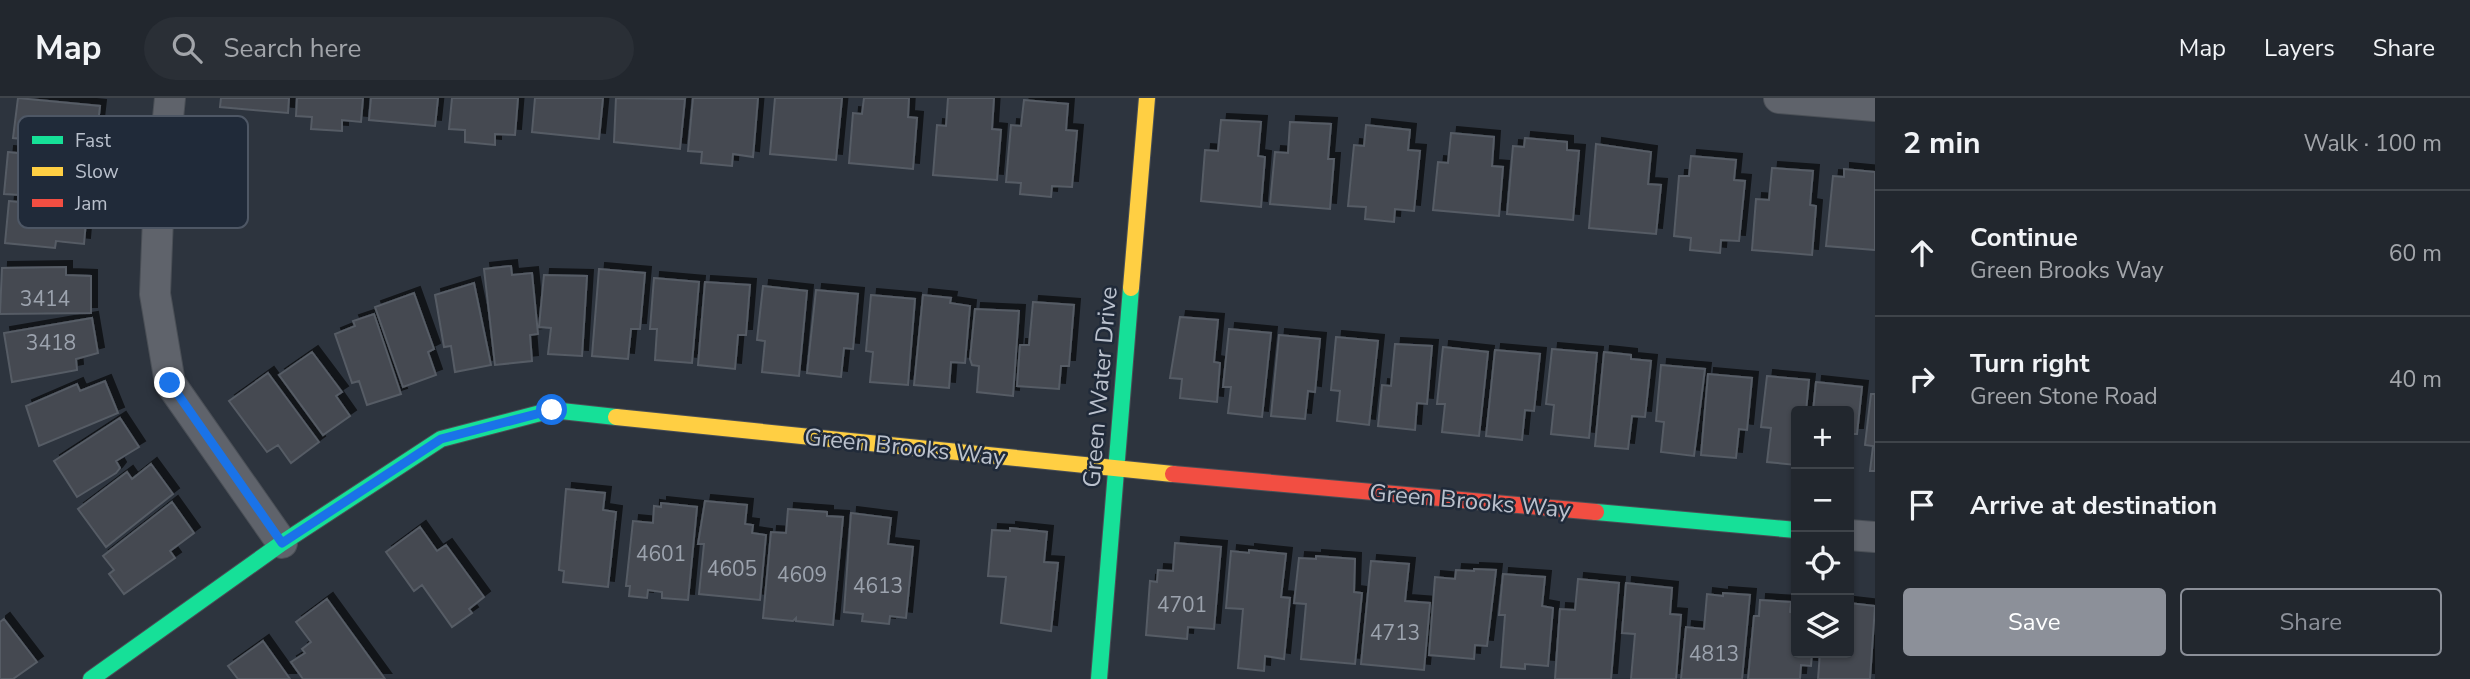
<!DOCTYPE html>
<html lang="en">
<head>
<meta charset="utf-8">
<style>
	body { margin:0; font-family:"Nunito Sans",sans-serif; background:#2a2f36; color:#f1f3f6 }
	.controls { position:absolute; right:21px; bottom:21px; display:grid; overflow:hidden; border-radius:7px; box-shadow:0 2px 5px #0004 }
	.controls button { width:63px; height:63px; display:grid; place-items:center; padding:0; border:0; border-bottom:2px solid #3f444a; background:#22272e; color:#f1f3f6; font:35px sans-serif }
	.stop { position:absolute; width:21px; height:21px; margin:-16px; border:5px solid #1a73e8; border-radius:50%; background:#fff }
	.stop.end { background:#1a73e8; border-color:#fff; box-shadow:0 2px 7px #0008 }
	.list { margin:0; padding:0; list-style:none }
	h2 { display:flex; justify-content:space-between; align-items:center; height:91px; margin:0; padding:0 28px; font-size:30px }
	h2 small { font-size:23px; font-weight:400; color:#a2a5aa }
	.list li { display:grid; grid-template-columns:46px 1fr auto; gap:21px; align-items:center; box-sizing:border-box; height:126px; padding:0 28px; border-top:2px solid #3f444a }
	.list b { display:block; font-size:26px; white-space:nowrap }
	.list p { margin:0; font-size:23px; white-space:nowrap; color:#a2a5aa }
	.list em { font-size:23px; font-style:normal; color:#a2a5aa }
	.actions { display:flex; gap:14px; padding:21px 28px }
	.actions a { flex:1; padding:16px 0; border:2px solid #8c9099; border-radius:7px; text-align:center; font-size:24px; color:#8c9099 }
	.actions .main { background:#8c9099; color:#fff }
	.icon { flex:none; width:38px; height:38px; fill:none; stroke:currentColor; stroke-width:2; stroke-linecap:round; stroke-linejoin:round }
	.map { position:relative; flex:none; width:1875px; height:581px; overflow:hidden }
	header { display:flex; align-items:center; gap:42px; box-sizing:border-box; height:98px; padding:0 35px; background:#22272e; border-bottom:2px solid #3f444a }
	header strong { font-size:33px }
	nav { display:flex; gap:38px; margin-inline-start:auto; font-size:24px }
	.search { width:490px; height:63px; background:#2a2f36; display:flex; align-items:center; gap:18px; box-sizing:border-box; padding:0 24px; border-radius:38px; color:#a2a5aa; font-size:26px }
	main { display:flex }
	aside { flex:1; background:#22272e }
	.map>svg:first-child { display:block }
</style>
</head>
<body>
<header>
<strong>Map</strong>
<div class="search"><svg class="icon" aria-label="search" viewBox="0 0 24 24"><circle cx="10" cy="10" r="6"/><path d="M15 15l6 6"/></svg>Search here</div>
<nav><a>Map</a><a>Layers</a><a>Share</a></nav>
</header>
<main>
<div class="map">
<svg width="1875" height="581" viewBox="0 0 1875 581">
	<defs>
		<filter id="shadow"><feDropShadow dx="6" dy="-6" stdDeviation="0" flood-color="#0009"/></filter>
	</defs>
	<rect width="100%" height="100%" fill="#2d343e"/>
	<path fill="#444951" stroke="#565c65" stroke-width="2" filter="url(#shadow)" d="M18 0 100 8 96 43 66 39 65 45 13 40Z
		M221 0H289L288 15 220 9Z
		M297 0H363L361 24 342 22V33L311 31 312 19 296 18Z
		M371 0H438L435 28 369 22Z
		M452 0H518L515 37 495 36V47L465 44V32L449 31Z
		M535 0H603L599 41 532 34Z
		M616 0 685 1 680 51 614 44Z
		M693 0H758L753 59 733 56 732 68 701 65 702 54 688 53Z
		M775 0H842L836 62 770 56Z
		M864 0H909L908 19 917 20 913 71 849 65 853 15 862 16Z
		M948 0H994L992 31 1001 32 997 82 933 77 937 27 946 28Z
		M1024 2 1068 6 1066 32 1077 33 1072 89 1052 88 1051 99 1020 96 1021 85 1006 84 1011 27 1021 28Z
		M1221 22 1261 24 1258 58 1265 59 1261 109 1201 103 1205 52 1218 53Z
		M1290 24 1331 26 1328 61H1334L1330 111 1270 106 1275 54 1288 55Z
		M1366 27 1410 32 1408 52 1420 53 1414 113 1395 111 1394 124 1365 121 1366 109 1348 108 1354 47 1364 48Z
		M1451 35 1494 39 1492 68 1503 69 1499 118 1433 112 1438 64 1448 65Z
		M1525 40 1567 44V52L1579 53 1573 122 1507 116 1513 48 1524 49Z
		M1596 46 1651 54 1648 86 1661 87 1656 136 1589 130Z
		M8 54 64 60V66L92 69 89 101 4 96Z
		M1691 58 1736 62 1734 82 1745 83 1739 143 1721 142 1720 155 1690 152 1691 140 1674 138 1679 78H1689Z
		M1772 70 1813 73 1810 107 1816 108 1812 157 1752 152 1756 101 1769 102Z
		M1844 71 1875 74V152L1826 148 1833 78 1844 79Z
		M9 103 87 111 84 146 56 143 55 150 5 145Z
		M511 168 512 177 532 175 538 236 530 237 532 263 495 267 484 171Z
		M66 169V177L91 178V215L0 216 2 170Z
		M599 171 645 175 640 231H631L628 261 592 258Z
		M544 177 587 178 582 258 548 256 551 230 539 229Z
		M654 180 699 184 692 265 655 262 657 231H650Z
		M705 184 750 187 746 237H738L735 271 698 267Z
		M474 185 491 267 455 274 451 248 444 249 435 197Z
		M763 188 807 193 799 278 762 274 765 243 757 242Z
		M816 192 858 196 853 251 844 250 841 279 807 275Z
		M414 195 434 251 428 254 436 277 403 289 375 209Z
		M871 197 915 201 908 287 870 284 873 254 866 253Z
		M923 197 951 200 950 205 970 208 965 265 951 264 949 290 914 287Z
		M1033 204 1074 207 1069 268H1061L1059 291 1017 288 1020 247H1029Z
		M975 211 1019 213 1013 298 977 294 979 268 972 267 970 261Z
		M374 216 401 296 367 307 359 283 352 285 335 236 355 228 353 223Z
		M1180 219 1218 222 1214 264 1220 265 1217 304 1180 300 1182 281 1170 280Z
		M92 220 98 255 76 261 77 272 12 284 4 235Z
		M1229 231 1271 235 1262 319 1228 315 1231 289H1223Z
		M1279 237 1320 241 1315 294 1308 293 1305 321 1271 318Z
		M1336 239 1378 243 1369 327 1337 323 1340 293 1331 292Z
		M1395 246 1432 248 1427 306 1417 305 1415 332 1378 328 1382 287 1391 288Z
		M1443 249 1488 254 1479 338 1442 334 1445 306H1437Z
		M1552 251 1597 255 1589 340 1551 336 1554 307 1546 306Z
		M1495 252 1540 256 1534 313 1525 312 1522 342 1486 338Z
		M312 254 342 294 336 298 350 318 323 337 279 277Z
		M1604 254 1631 257V261L1651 263 1645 319 1632 318 1628 351 1595 348Z
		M1661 267 1705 271 1694 358 1661 354 1664 324 1656 323Z
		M268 275 319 344 291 365 278 347 267 354 229 303Z
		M1708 276 1752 280 1747 332 1739 331 1736 360 1701 357Z
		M1767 278 1809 282 1806 313H1796V367L1767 364 1771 330 1761 329Z
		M105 283 118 315 39 348 26 308 77 286 80 293Z
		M1816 284 1862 289 1857 336H1849V313H1813Z
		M1871 296H1875V373H1870L1873 348 1865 347Z
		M120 320 139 349 116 363 120 370 116 375 77 399 54 363Z
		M151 366 173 396 106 449 78 411 127 374 132 381Z
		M566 391 605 395 603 412 616 414 608 489 563 484 564 473 559 472Z
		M705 403 747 407 745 426 753 427 752 435 766 437 760 502 699 496 704 446H698Z
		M172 404 194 435 170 453 175 460 124 496 109 476 114 472 103 458Z
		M661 405 697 409 688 502 662 500V494L648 492 647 500 629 498 630 488H626L633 423 653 425 654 408 661 409Z
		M788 411 827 414V418L843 419 833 527 796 523V520L793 523 763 520 771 434 786 435Z
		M851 415 891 420 888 446 913 449 906 520 890 518 889 526 862 523 863 516 844 514Z
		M420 429 437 453 446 447 484 499 469 511 472 515 452 529 422 487 414 493 386 454Z
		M1010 430 1047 434 1044 464 1058 465 1051 533 1001 525 1006 479 988 478 992 432 1010 433Z
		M1175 445 1221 449 1214 531 1188 529 1187 541 1146 537 1150 483 1157 484 1158 472 1173 473Z
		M1249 452 1286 456 1281 499 1290 500 1284 561 1265 558 1264 573 1238 570 1243 511 1226 510 1231 453 1249 455Z
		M1316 458 1355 461 1354 494 1362 495 1355 566 1301 561 1306 506 1294 505 1299 460 1316 461Z
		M1371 463 1409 466 1405 503 1430 505 1424 572 1361 566Z
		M1474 471 1496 472 1487 548 1475 547 1474 561 1429 557 1435 479 1455 481 1456 472 1474 473Z
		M1503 476 1545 479 1542 508 1553 510 1548 568 1525 566V571L1501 569 1505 517H1499Z
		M1578 481 1619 485 1611 581H1555L1560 511 1575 512Z
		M1626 485 1672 490 1670 516 1681 517 1676 581H1631L1635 536 1622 535Z
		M1723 495 1750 497 1742 581H1681L1686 529 1704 531 1707 496 1723 498Z
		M327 501 385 581H303L291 564 305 555 302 551 311 544 296 524Z
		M1760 502 1791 504 1790 514 1796 515V555H1812L1811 568 1801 567 1800 581H1748L1754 518H1759Z
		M1849 505 1875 508 1870 581H1818L1820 555H1849Z
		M4 521 37 564 13 581H0V524Z
		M263 543 290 581H238L228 568Z"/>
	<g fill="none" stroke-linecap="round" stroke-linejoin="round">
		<defs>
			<path id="street" d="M170 0 158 120 155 196 170 285 282 445
				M1779 0 1875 8
				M1849 437 1875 439"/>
			<path id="fast" d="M1596 414 1796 432
				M91 581 282 445 441 341 552 312 616 319
				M1099 581 1131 190"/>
			<path id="slow" d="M1131 190 1147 0
				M616 319 1173 376"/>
			<path id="jam" d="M1173 376 1596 414"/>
		</defs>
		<use href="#street" stroke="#4a4f56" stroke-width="32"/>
		<use href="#fast" stroke="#4a4f56" stroke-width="18"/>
		<use href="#slow" stroke="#4a4f56" stroke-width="18"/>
		<use href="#jam" stroke="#4a4f56" stroke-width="18"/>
		<use href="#street" stroke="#5f636b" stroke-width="30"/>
		<use href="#fast" stroke="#16e098" stroke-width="16"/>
		<use href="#slow" stroke="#ffcf43" stroke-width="16"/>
		<use href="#jam" stroke="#f24e42" stroke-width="16"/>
	</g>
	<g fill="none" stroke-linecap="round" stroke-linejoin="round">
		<path stroke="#1a73e8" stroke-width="9" d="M170 285 282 445 441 341 552 312"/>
	</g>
	<g text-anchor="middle" stroke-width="5" stroke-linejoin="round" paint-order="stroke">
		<g font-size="21" fill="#9ca3ae">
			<text x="45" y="208">3414</text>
			<text x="51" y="252">3418</text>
			<text x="661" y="463">4601</text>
			<text x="732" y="478">4605</text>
			<text x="802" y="484">4609</text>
			<text x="878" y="495">4613</text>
			<text x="1182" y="514">4701</text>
			<text x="1395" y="542">4713</text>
			<text x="1714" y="563">4813</text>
		</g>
		<g font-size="24" fill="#bac1cd" stroke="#202a39">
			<text transform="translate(1100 289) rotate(-85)" y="8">Green Water Drive</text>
			<text transform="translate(905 349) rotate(6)" y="8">Green Brooks Way</text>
			<text transform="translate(1470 403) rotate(5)" y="8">Green Brooks Way</text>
		</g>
	</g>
	<rect x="18" y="18" width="230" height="112" rx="10" fill="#202a39" stroke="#4e5765" stroke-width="2"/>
	<rect x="32" y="38" width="31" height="8" fill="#16e098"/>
	<rect x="32" y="69" width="31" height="9" fill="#ffcf43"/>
	<rect x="32" y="101" width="31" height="8" fill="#f24e42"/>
	<g font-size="19" fill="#bac1cd">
		<text x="75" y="49">Fast</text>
		<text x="75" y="80">Slow</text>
		<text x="75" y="112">Jam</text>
	</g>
</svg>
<div class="controls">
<button>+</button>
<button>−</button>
<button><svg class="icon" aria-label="locate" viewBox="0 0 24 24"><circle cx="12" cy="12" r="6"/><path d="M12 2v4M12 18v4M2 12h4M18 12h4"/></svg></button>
<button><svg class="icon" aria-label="layers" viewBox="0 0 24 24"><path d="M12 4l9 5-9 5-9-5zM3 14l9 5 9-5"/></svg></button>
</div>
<div class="stop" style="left:552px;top:312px"></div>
<div class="stop end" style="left:170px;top:285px"></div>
</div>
<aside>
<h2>2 min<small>Walk · 100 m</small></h2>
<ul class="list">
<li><svg class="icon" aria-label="ahead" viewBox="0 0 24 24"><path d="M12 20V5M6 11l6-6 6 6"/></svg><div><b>Continue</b><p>Green Brooks Way</p></div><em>60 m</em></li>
<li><svg class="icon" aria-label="right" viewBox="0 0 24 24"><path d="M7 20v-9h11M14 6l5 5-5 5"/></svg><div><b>Turn right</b><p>Green Stone Road</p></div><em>40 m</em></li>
<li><svg class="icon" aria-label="arrive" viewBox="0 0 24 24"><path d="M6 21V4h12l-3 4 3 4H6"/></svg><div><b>Arrive at destination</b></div></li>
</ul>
<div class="actions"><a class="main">Save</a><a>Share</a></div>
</aside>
</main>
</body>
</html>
